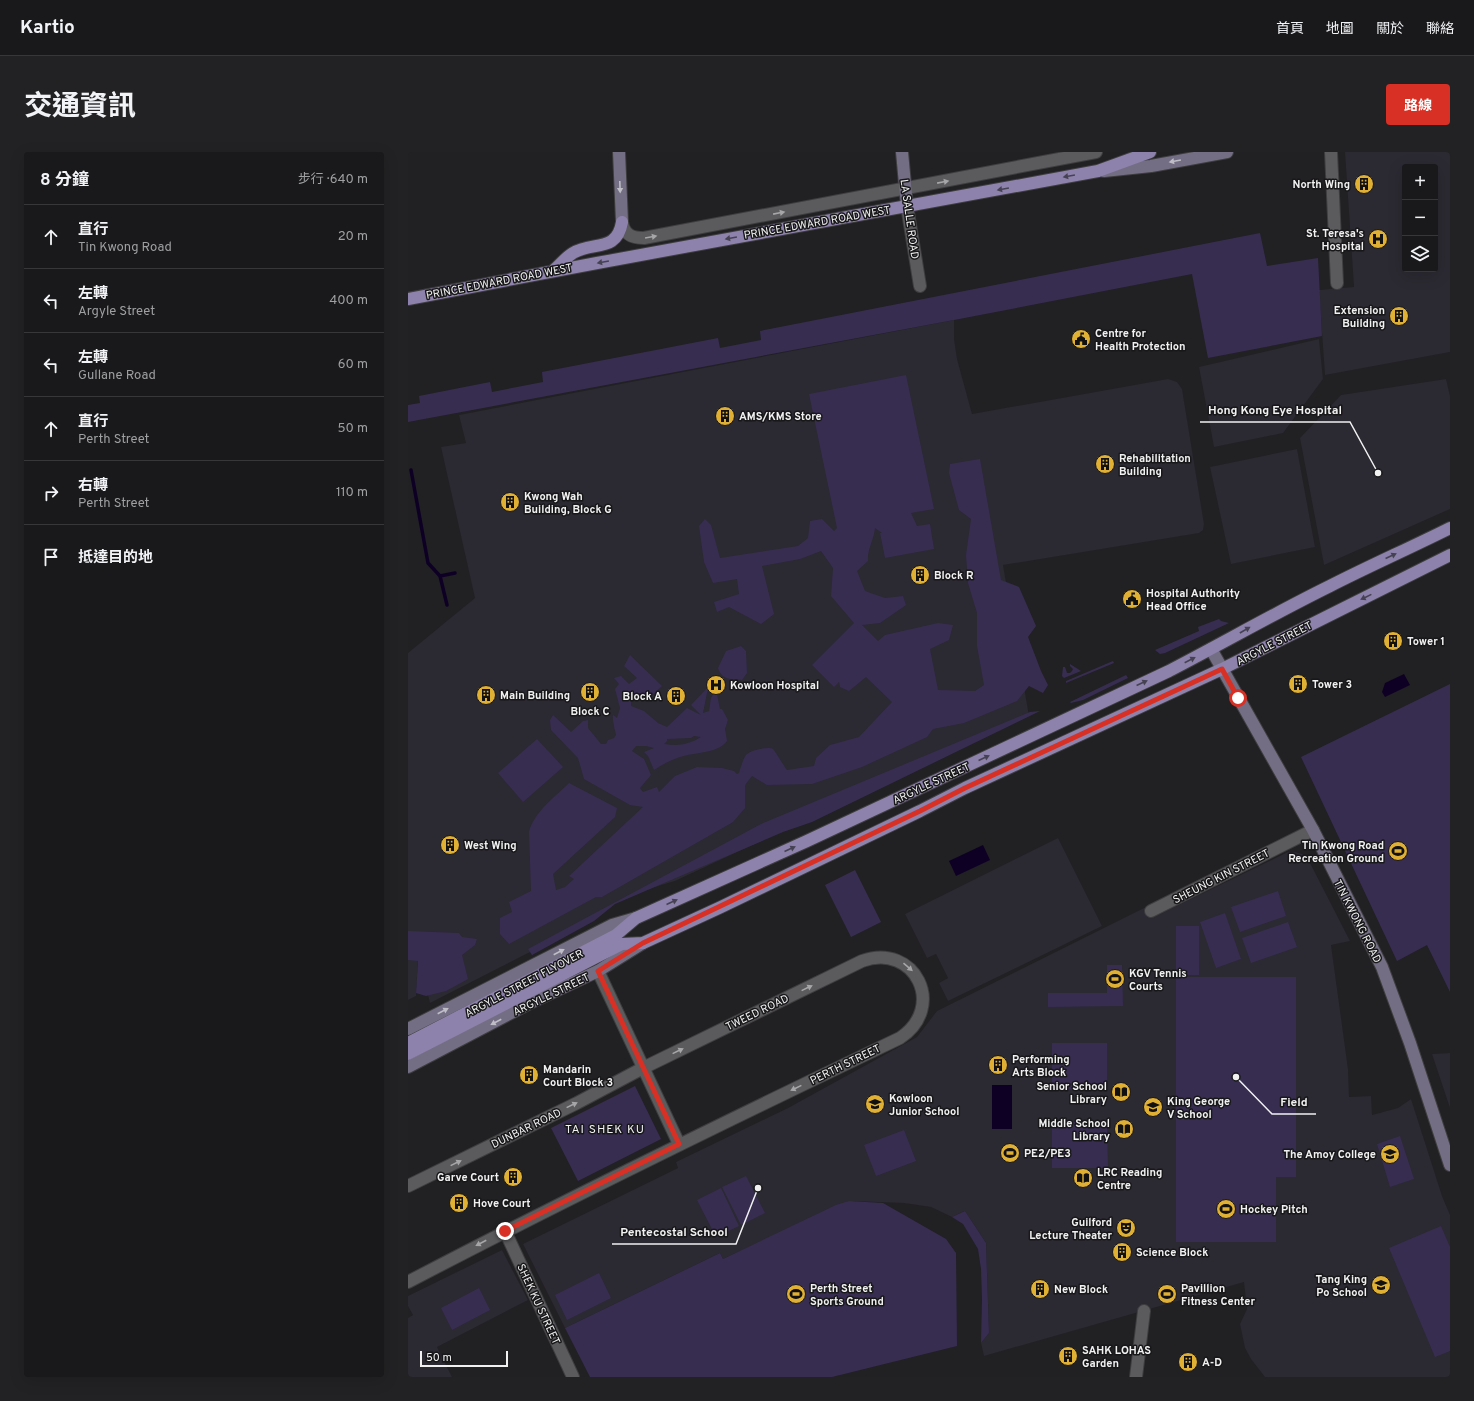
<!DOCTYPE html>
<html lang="zh-TW">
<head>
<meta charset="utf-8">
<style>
	body { margin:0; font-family:Overpass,"Noto Sans TC",sans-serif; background:#222123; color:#f1f3f6 }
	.controls { position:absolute; right:12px; top:12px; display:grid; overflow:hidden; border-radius:4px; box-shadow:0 4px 16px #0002 }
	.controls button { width:36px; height:36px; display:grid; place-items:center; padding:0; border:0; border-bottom:1px solid #373739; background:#19181a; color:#f1f3f6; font:20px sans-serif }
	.scale { position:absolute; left:12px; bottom:10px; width:88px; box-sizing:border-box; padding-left:4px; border:2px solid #f1f1f2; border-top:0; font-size:11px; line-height:14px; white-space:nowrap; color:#f1f1f2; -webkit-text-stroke:3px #181719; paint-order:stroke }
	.stop { position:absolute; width:12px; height:12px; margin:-9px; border:3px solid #d93025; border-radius:50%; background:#fff }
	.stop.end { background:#d93025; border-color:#fff; box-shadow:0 1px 4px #0008 }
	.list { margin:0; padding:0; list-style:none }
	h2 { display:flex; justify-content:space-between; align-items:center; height:52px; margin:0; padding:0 16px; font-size:17px }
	h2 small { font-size:13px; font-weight:400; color:#9fa0a2 }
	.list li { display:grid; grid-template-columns:26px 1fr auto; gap:12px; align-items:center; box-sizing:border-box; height:64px; padding:0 16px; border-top:1px solid #373739 }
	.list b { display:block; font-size:15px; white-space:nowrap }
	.list p { margin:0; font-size:13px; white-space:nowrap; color:#9fa0a2 }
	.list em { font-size:13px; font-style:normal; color:#9fa0a2 }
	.icon { flex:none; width:22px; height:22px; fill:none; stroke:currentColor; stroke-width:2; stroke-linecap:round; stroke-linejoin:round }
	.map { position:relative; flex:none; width:1042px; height:1225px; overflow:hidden; border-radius:4px }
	header { display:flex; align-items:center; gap:24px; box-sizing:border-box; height:56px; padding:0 20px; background:#19181a; border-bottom:1px solid #373739 }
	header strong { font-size:19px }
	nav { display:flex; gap:22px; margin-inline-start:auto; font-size:14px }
	.intro { display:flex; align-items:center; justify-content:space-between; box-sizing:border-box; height:96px; padding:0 24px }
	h1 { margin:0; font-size:28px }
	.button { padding:10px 18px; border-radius:4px; background:#d93025; color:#fff; font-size:14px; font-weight:700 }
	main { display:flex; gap:24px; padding:0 24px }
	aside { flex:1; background:#19181a; border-radius:4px; box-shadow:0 4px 16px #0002 }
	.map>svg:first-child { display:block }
</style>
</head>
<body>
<header>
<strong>Kartio</strong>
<nav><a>首頁</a><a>地圖</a><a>關於</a><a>聯絡</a></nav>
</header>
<div class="intro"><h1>交通資訊</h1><a class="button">路線</a></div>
<main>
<aside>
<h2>8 分鐘<small>步行 · 640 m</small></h2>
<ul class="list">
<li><svg class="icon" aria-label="ahead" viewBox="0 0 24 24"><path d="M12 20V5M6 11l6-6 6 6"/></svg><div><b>直行</b><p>Tin Kwong Road</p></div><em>20 m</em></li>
<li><svg class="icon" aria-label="left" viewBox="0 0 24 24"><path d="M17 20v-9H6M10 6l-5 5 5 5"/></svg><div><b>左轉</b><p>Argyle Street</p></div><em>400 m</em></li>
<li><svg class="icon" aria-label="left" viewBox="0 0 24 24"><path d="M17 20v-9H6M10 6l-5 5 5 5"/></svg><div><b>左轉</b><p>Gullane Road</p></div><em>60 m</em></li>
<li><svg class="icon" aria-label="ahead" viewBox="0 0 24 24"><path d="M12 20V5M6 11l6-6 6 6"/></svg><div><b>直行</b><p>Perth Street</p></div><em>50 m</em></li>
<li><svg class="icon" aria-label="right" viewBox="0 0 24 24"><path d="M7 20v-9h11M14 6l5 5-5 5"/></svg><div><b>右轉</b><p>Perth Street</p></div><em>110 m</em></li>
<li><svg class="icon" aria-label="arrive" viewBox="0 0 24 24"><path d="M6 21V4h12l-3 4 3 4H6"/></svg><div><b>抵達目的地</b></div></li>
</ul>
</aside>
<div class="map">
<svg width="1042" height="1225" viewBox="0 0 1042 1225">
	<rect width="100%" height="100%" fill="#212023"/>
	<path fill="#2b2931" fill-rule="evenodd" d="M937 0H1042V200L917 223 911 138 946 135ZM997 15H1027V117H997Z
		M546 168V187L549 207 564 262 760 227 769 230 774 237 796 372 795 378 791 381 595 413 621 564 267 729 240 737 210 749 185 768 22 851 11 806 0 804V501L67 446 33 295 58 291 51 263Z
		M911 187 915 227 875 281 806 295 791 215Z
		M1038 227 1042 244V357L916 413 892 286 933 243Z
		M889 297 907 395 823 412 802 315Z
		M650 686 694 774 540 849 531 831 540 826 528 802 519 806 497 762Z
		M880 700H887L894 702 900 707 942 789 923 793 940 917 941 945 963 944 964 963 990 956 1003 947 1034 1044 1042 1063V1225H857L843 1207 837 1196 832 1172 839 1157 836 1130 576 1204 573 1191 581 1181 578 1091 557 1059 544 1065 523 1055 496 1051 441 1049 315 1107 312 1101 157 1176 115 1092 270 1016 268 1010 380 956 509 885 529 859 740 754 746 765Z
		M0 807H10L8 844 0 848Z
		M1042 901V956L1024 902Z
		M94 1098 120 1148 29 1195 44 1225H0V1166L5 1163 0 1154V1144Z"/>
	<path fill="#372d51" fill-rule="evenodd" d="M852 81 859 114 910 106 914 184 800 206 784 122 546 168 0 270V253L12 251 11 244 82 230 84 240 135 230 134 220 310 186 312 196 353 188 352 179Z
		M498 223 526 357 503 361 509 374 522 372 526 397 477 406 472 381H474L467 376C466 388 459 397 460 409L449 419 457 439 477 446 495 444 498 453 472 471 454 473 470 489 477 483 530 471 545 473 541 488 522 497 530 538 567 539 576 533 569 494V461L560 431 558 403 563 367 551 358 541 321 542 312 572 307 593 428 611 435 628 474 620 485 633 519 640 533 635 541 621 534 609 549 556 571 525 577 519 585 454 615 404 632 359 633 344 624 337 633V656L325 670 194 745H188L101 792 92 782V766L104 760 101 750 123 739 121 680C126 660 147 645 161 631L209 656 207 665 145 722 148 738 157 735 166 727 161 724 235 655 222 653 176 627 170 606 143 578 142 568 145 563 163 580 175 569 180 568V576L193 592H198L200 588 206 586 208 583C207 579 204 567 205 563L209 566 212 556 207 537 211 532 206 526 213 524 221 532 229 526 216 514 222 503 254 534 240 547 233 541H228L223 546V554L236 559 250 571 259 575 279 556 293 563 283 553 302 533 299 541 295 561 301 559 303 546 308 537 312 557H314L320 568 317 577 319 589C309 602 287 600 272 605 262 608 254 613 246 618L240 604 236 600 246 596 238 594H228L224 599 236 607 243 623 232 636 235 640 249 635 251 640 267 624 289 615 314 616 326 619 329 622 331 621C333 615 335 607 338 603 342 598 360 594 365 597 368 600 375 613 379 618L406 614 408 606 422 593 451 585 484 550 458 525 441 539 432 535 431 530 426 535 404 513 446 471 423 444 425 416 413 399 392 407 354 414 366 462 353 472 321 455 309 460 306 450 331 442 329 427 305 431 296 410 291 374 297 367 303 373 312 406 390 394 400 386 402 369 414 367 426 379 429 376 401 242ZM286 584 293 585C280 593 270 594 256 592L259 589V587L283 586Z
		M811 467 813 469 821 471 757 501 752 502 747 498 791 479 790 475Z
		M333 494 338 499 339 521 334 528C322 527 314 528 310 516L318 499Z
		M705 509 706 511 658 531V529Z
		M662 512 673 519 656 526 654 524 655 515H657L659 521H662L664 519 665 517 662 514Z
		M718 523 720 526 675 548 663 551 662 550Z
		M1042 532V840L1019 793 989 809 893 605Z
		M632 559 404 670 375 680 207 752 186 769 124 803 120 797 353 672 622 560Z
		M129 587 155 615 115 650 90 621Z
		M447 718 473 770 443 785 417 733Z
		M870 739 878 764 832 780 823 755Z
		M817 761 833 807 808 816 792 770Z
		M880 770 889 795 843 811 834 786Z
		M768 774H791V823H768Z
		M0 779 51 781 54 785 69 787 67 793 54 803 60 827 38 839 18 844 8 841 10 809 0 808Z
		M699 813H714L715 854 640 855V841H699Z
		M768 825H888V1025H868V1090H768Z
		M644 891H699V937L644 938Z
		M227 934 253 987 170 1029 143 976Z
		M644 970H699L700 1016H644Z
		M496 978 508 1009 468 1024 456 993Z
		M992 984 1006 1027 982 1035 969 992Z
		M338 1024 357 1061 333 1073 314 1035Z
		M313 1036 331 1074 308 1085 289 1048Z
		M441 1049 475 1051 538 1087 548 1101 549 1194 424 1225H182L157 1176 312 1101 315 1107 428 1053Z
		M557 1059 578 1091 581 1181 573 1191 574 1147 573 1117 570 1097 555 1072 544 1065Z
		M1033 1074 1042 1095V1199L1027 1205 981 1096Z
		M191 1121 203 1146 159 1168 147 1143Z
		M71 1136 82 1158 44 1178 33 1156Z"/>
	<path fill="#0e0025" d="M996 522 1002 533 977 545 974 540 977 531Z
		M575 693 582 708 548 724 541 709Z
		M584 933H604V977H584Z"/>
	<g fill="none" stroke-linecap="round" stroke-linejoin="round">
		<path stroke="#0e0025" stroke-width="3.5" d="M3 318 20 411 32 424 39 453
			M32 424 47 421"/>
		<defs>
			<path id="street" d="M923 0 929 131
				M499 54 512 134
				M214 70C216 83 224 86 236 86L688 0
				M743 759 905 678
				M190 819 271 992
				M0 1034 169 951 235 916 454 809C507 790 539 855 492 886 327 965 162 1045 0 1130
				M97 1079 165 1225
				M728 1225 736 1159"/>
			<path id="secondary" d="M211 0 214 70
				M494 0 499 54
				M696 19 743 14 819 0
				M803 497 905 678 974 815 1002 891 1042 1013
				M0 877 204 773 228 766
				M0 915 122 851 190 819 235 791"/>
			<path id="primary" d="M146 118C152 113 158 105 165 101 184 89 209 101 214 70
				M0 147 189 111 690 19 742 0
				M0 891 208 783 228 766 399 689 761 519C815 491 867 461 922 434 961 414 1002 396 1042 376
				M0 902 214 792 235 791 313 755 512 659 557 636 814 517 1042 403"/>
		</defs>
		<use href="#street" stroke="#3e3d3f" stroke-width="14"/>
		<use href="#secondary" stroke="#3e3d3f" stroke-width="14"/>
		<use href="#primary" stroke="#3e3d3f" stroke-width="14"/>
		<use href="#street" stroke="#5b5a5d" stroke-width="12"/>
		<use href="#secondary" stroke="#746e84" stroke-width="12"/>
		<use href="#primary" stroke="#8d82ab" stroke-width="12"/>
	</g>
	<defs><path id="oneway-solid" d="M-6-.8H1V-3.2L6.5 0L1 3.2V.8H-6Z"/></defs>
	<g fill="#bfbdc6">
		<use href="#oneway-solid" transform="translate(767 9) rotate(170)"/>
		<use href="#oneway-solid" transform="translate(212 35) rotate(88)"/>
		<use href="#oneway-solid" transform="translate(151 800) rotate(-27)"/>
		<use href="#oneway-solid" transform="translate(35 859) rotate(-27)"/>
		<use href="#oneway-solid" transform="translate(88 870) rotate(152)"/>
	</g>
	<g fill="#474253">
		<use href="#oneway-solid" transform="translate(661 24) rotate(170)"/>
		<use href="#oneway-solid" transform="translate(595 37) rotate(170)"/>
		<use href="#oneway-solid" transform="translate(323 86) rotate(170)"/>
		<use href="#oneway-solid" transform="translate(195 110) rotate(170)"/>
		<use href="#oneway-solid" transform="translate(983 404) rotate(-25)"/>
		<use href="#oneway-solid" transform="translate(958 445) rotate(154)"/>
		<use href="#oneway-solid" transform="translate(837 478) rotate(-30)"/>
		<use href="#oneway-solid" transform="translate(782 508) rotate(-27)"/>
		<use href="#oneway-solid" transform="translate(734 531) rotate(-25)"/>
		<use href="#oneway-solid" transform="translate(576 606) rotate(-25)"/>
		<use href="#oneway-solid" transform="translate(382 697) rotate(-24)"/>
		<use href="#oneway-solid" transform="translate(264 750) rotate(-24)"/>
	</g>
	<g fill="#a6a6a8">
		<use href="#oneway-solid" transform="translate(535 30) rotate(-11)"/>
		<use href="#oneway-solid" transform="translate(371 61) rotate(-11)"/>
		<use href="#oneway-solid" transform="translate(243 85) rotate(-10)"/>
		<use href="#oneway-solid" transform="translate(500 815) rotate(41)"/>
		<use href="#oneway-solid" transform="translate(399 836) rotate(-26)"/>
		<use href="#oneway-solid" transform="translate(270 899) rotate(-26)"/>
		<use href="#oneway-solid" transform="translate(388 936) rotate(154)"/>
		<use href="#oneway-solid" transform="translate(164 953) rotate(-26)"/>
		<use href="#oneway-solid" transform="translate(48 1011) rotate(-26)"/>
		<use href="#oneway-solid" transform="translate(73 1091) rotate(152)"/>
	</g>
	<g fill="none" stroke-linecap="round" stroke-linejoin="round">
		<path stroke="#d93025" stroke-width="5" d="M97 1079 271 992 190 819 235 791 512 659 557 636 814 517 830 546"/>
	</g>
	<defs>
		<symbol id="building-disc" viewBox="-11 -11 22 22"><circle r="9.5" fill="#e0b034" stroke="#181719"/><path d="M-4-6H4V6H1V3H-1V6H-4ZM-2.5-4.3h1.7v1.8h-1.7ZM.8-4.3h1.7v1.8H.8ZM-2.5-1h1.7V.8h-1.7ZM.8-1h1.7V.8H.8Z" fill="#111"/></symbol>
		<symbol id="hospital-disc" viewBox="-11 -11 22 22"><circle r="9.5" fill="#e0b034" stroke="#181719"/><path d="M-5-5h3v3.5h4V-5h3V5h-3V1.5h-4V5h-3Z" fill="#111"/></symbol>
		<symbol id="civic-disc" viewBox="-11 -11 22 22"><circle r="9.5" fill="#e0b034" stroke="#181719"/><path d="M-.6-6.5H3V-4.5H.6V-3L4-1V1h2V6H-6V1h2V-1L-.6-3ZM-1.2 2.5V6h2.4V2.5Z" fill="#111"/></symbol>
		<symbol id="stadium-disc" viewBox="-11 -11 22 22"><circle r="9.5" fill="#e0b034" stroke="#181719"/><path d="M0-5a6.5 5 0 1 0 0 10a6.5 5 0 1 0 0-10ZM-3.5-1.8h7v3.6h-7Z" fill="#111"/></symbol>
		<symbol id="library-disc" viewBox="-11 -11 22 22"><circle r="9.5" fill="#e0b034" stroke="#181719"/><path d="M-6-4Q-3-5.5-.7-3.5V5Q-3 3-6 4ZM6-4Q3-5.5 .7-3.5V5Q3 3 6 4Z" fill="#111"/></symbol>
		<symbol id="school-disc" viewBox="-11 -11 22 22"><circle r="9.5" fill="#e0b034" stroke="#181719"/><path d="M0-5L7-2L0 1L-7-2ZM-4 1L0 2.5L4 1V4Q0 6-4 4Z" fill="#111"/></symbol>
		<symbol id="theatre-disc" viewBox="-11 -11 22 22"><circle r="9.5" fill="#e0b034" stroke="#181719"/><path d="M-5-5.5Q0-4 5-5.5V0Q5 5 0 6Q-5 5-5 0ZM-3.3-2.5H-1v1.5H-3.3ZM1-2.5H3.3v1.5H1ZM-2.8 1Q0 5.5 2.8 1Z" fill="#111"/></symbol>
	</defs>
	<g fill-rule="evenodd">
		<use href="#building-disc" x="945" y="21" width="22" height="22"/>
		<use href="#hospital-disc" x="959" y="76" width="22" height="22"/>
		<use href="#building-disc" x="980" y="153" width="22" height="22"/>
		<use href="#civic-disc" x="662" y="176" width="22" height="22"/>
		<use href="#building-disc" x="306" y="253" width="22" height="22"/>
		<use href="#building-disc" x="686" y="301" width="22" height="22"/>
		<use href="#building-disc" x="91" y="339" width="22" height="22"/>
		<use href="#building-disc" x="501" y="412" width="22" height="22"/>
		<use href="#civic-disc" x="713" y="436" width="22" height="22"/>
		<use href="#building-disc" x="974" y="478" width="22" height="22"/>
		<use href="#building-disc" x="879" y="521" width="22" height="22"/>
		<use href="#hospital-disc" x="297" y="522" width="22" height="22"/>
		<use href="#building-disc" x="171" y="529" width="22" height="22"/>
		<use href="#building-disc" x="67" y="532" width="22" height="22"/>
		<use href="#building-disc" x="257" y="533" width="22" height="22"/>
		<use href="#building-disc" x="31" y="682" width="22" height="22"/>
		<use href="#stadium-disc" x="979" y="688" width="22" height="22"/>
		<use href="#stadium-disc" x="696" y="816" width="22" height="22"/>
		<use href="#building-disc" x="579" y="902" width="22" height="22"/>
		<use href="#building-disc" x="110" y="912" width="22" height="22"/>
		<use href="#library-disc" x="702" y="929" width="22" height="22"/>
		<use href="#school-disc" x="456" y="941" width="22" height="22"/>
		<use href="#school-disc" x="734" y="944" width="22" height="22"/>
		<use href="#library-disc" x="705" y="966" width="22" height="22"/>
		<use href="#stadium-disc" x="591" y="990" width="22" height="22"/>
		<use href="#school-disc" x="971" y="991" width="22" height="22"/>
		<use href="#building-disc" x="94" y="1014" width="22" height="22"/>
		<use href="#library-disc" x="664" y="1015" width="22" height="22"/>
		<use href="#building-disc" x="40" y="1040" width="22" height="22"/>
		<use href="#stadium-disc" x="807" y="1046" width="22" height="22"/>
		<use href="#theatre-disc" x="707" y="1065" width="22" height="22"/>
		<use href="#building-disc" x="703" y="1089" width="22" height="22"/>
		<use href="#school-disc" x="962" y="1122" width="22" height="22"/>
		<use href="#building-disc" x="621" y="1126" width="22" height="22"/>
		<use href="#stadium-disc" x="377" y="1131" width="22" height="22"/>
		<use href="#stadium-disc" x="748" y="1131" width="22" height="22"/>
		<use href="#building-disc" x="649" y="1193" width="22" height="22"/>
		<use href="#building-disc" x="769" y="1199" width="22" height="22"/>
	</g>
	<g text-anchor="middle" stroke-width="3" stroke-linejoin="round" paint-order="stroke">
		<g font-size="11" font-weight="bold" fill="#f1f1f2" stroke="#181719" text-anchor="start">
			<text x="942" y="36" text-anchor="end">North Wing</text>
			<text x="956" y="85" text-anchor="end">St. Teresa's<tspan x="956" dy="13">Hospital</tspan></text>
			<text x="977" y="162" text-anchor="end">Extension<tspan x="977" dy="13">Building</tspan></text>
			<text x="687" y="185">Centre for<tspan x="687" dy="13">Health Protection</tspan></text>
			<text x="331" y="268">AMS/KMS Store</text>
			<text x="711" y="310">Rehabilitation<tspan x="711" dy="13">Building</tspan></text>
			<text x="116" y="348">Kwong Wah<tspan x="116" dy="13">Building, Block G</tspan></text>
			<text x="526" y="427">Block R</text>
			<text x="738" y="445">Hospital Authority<tspan x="738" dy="13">Head Office</tspan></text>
			<text x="999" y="493">Tower 1</text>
			<text x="904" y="536">Tower 3</text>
			<text x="322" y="537">Kowloon Hospital</text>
			<text x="92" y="547">Main Building</text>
			<text x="254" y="548" text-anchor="end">Block A</text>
			<text x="182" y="563" text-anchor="middle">Block C</text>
			<text x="56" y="697">West Wing</text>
			<text x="976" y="697" text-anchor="end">Tin Kwong Road<tspan x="976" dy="13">Recreation Ground</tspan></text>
			<text x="721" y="825">KGV Tennis<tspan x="721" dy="13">Courts</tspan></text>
			<text x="604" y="911">Performing<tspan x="604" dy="13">Arts Block</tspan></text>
			<text x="135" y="921">Mandarin<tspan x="135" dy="13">Court Block 3</tspan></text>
			<text x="699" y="938" text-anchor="end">Senior School<tspan x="699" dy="13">Library</tspan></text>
			<text x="481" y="950">Kowloon<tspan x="481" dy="13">Junior School</tspan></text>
			<text x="759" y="953">King George<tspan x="759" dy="13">V School</tspan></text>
			<text x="702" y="975" text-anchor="end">Middle School<tspan x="702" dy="13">Library</tspan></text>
			<text x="616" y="1005">PE2/PE3</text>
			<text x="968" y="1006" text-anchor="end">The Amoy College</text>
			<text x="689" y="1024">LRC Reading<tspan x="689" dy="13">Centre</tspan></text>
			<text x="91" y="1029" text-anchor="end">Garve Court</text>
			<text x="65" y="1055">Hove Court</text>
			<text x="832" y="1061">Hockey Pitch</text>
			<text x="704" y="1074" text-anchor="end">Guilford<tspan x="704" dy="13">Lecture Theater</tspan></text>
			<text x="728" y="1104">Science Block</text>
			<text x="959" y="1131" text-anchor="end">Tang King<tspan x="959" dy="13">Po School</tspan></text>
			<text x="402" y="1140">Perth Street<tspan x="402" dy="13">Sports Ground</tspan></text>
			<text x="773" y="1140">Pavillion<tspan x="773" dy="13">Fitness Center</tspan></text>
			<text x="646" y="1141">New Block</text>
			<text x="674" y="1202">SAHK LOHAS<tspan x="674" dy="13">Garden</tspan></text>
			<text x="794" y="1214">A-D</text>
		</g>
		<g font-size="11" fill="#f1f1f2" stroke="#181719">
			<text transform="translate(502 67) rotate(82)" y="4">LA SALLE ROAD</text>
			<text transform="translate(409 70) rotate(-10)" y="4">PRINCE EDWARD ROAD WEST</text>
			<text transform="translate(91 129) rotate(-11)" y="4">PRINCE EDWARD ROAD WEST</text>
			<text transform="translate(866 491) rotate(-27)" y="4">ARGYLE STREET</text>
			<text transform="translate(523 631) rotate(-25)" y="4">ARGYLE STREET</text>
			<text transform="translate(813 724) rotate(-27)" y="4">SHEUNG KIN STREET</text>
			<text transform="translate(950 769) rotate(63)" y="4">TIN KWONG ROAD</text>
			<text transform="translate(116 831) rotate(-28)" y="4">ARGYLE STREET FLYOVER</text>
			<text transform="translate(143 842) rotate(-26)" y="4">ARGYLE STREET</text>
			<text transform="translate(349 860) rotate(-26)" y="4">TWEED ROAD</text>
			<text transform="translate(437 912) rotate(-26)" y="4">PERTH STREET</text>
			<text transform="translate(118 976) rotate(-26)" y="4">DUNBAR ROAD</text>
			<text transform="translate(131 1152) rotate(65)" y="4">SHEK KU STREET</text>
		</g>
		<g font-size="12" letter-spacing="1" fill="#f1f1f2" stroke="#181719">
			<text x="197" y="981">TAI SHEK KU</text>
		</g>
	</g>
	<path fill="none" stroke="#f1f1f2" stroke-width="1.5" d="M970 321L942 270H792M828 925L864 962H908M350 1036L328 1092H204"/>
	<g fill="#f1f1f2" stroke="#181719" stroke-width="1.5">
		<circle cx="970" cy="321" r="4"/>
		<circle cx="828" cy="925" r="4"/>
		<circle cx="350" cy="1036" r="4"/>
	</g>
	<g font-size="12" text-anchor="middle" font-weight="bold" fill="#f1f1f2" stroke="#181719" stroke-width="3" stroke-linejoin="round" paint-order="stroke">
		<text x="867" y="262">Hong Kong Eye Hospital</text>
		<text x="886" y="954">Field</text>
		<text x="266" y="1084">Pentecostal School</text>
	</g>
</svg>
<div class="controls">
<button>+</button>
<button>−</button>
<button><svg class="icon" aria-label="layers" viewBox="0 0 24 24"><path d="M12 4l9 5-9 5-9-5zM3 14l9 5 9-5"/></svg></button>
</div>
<div class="scale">50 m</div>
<div class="stop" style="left:830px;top:546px"></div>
<div class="stop end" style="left:97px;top:1079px"></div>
</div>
</main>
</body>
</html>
